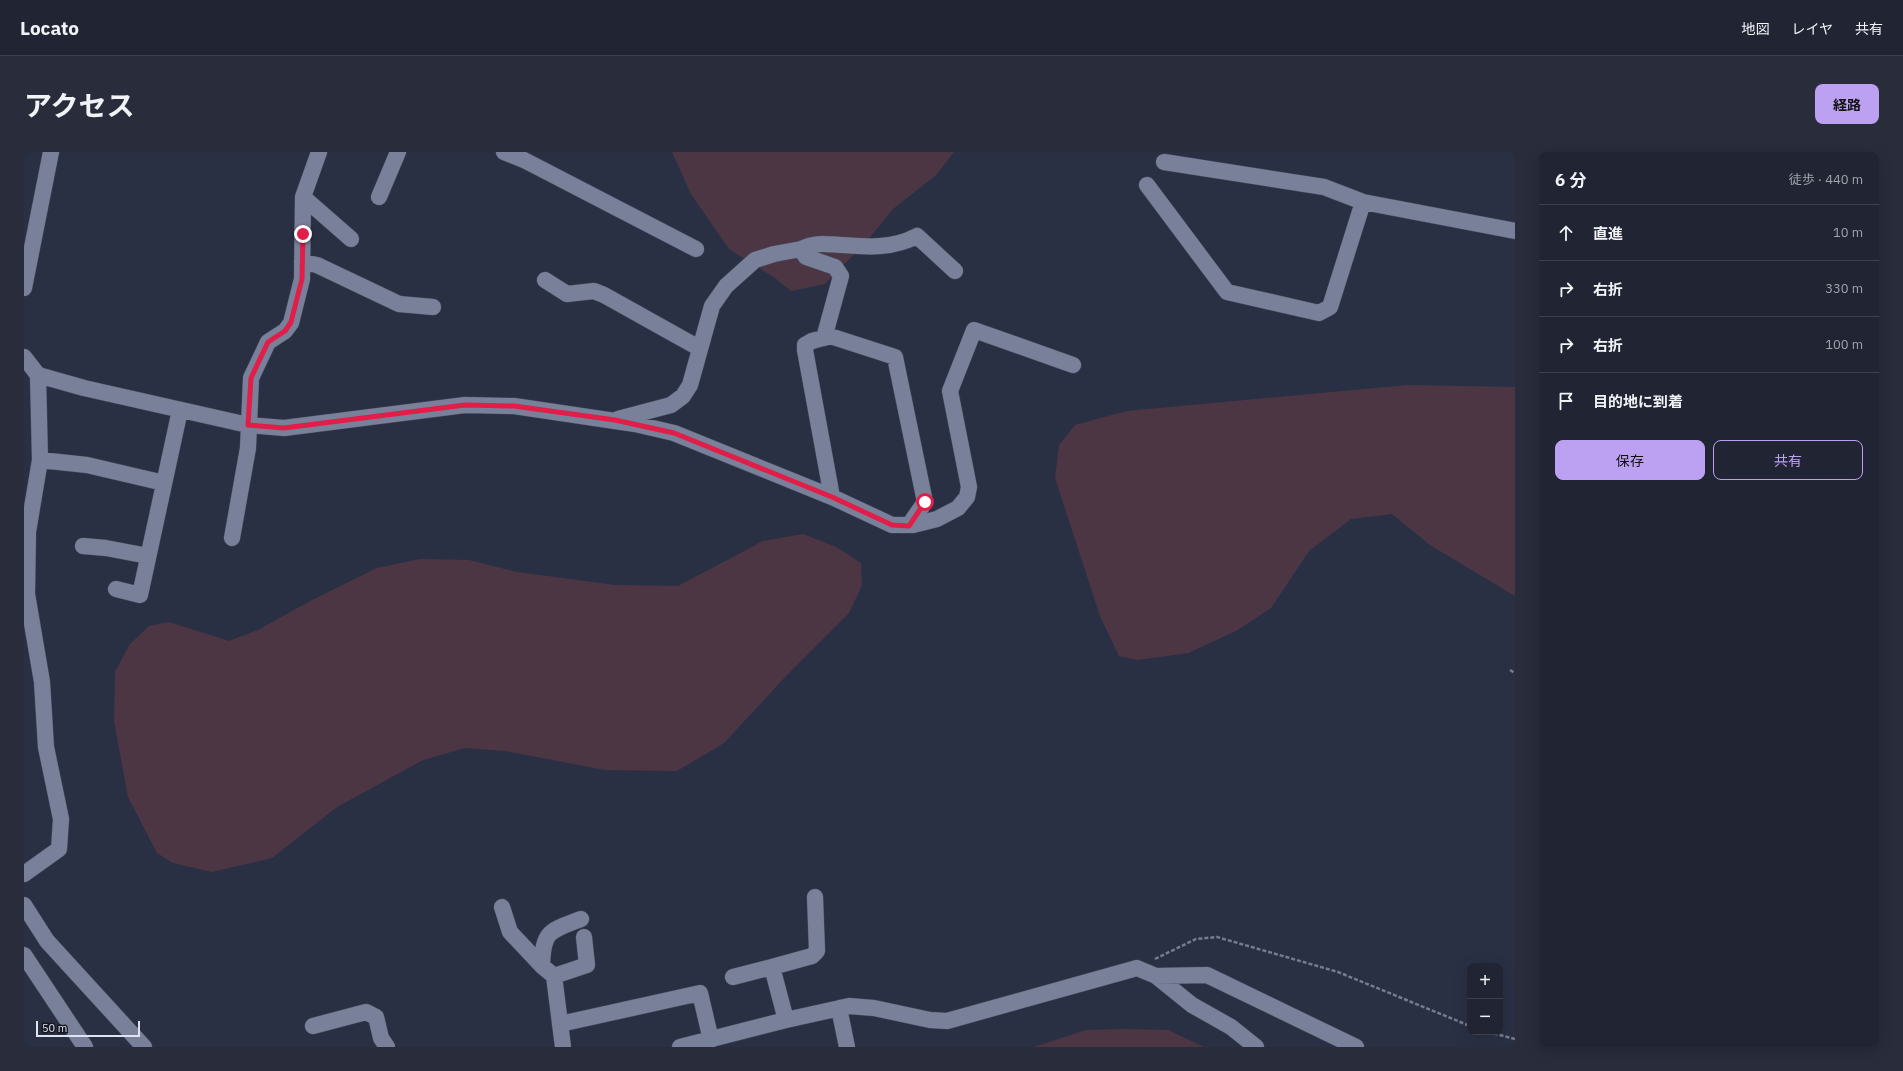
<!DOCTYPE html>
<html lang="ja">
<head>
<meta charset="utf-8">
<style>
	body { margin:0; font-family:"IBM Plex Sans","Noto Sans JP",sans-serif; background:#282c3b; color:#f1f3f6 }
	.controls { position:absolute; right:12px; bottom:12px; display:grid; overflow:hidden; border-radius:8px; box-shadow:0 4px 16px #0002 }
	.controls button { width:36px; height:36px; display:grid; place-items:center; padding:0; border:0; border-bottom:1px solid #3d414e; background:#202433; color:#f1f3f6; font:20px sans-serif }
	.scale { position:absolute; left:12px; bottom:10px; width:104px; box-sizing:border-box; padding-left:4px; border:2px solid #e0e4f2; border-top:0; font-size:11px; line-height:14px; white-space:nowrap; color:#e0e4f2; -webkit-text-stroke:3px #161822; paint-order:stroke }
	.stop { position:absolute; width:12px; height:12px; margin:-9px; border:3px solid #e11d48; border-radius:50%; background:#fff }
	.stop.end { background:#e11d48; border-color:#fff; box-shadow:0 1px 4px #0008 }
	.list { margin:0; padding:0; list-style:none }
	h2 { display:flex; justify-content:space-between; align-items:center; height:52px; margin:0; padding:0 16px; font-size:17px }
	h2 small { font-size:13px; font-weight:400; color:#a2a4ac }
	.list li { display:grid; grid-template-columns:26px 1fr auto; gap:12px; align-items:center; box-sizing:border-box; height:56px; padding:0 16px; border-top:1px solid #3d414e }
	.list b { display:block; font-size:15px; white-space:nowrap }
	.list em { font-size:13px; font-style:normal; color:#a2a4ac }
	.actions { display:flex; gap:8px; padding:12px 16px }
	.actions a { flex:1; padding:9px 0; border:1px solid #bca0f2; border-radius:8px; text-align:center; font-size:14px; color:#bca0f2 }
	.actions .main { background:#bca0f2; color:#111 }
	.icon { flex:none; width:22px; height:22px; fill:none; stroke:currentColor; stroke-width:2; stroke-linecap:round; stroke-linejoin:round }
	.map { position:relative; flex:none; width:1491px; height:895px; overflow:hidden; border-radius:8px }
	header { display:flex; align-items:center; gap:24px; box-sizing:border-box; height:56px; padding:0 20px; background:#202433; border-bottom:1px solid #3d414e }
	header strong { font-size:19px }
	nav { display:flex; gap:22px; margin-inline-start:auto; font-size:14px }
	.intro { display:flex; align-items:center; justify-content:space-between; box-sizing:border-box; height:96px; padding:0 24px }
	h1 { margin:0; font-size:28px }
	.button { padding:10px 18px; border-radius:8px; background:#bca0f2; color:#111; font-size:14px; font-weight:700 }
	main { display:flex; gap:24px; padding:0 24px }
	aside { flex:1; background:#202433; border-radius:8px; box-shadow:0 4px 16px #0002 }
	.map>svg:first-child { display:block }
</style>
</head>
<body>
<header>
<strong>Locato</strong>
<nav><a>地図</a><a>レイヤ</a><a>共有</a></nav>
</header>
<div class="intro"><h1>アクセス</h1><a class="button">経路</a></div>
<main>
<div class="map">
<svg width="1491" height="895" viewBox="0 0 1491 895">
	<rect width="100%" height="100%" fill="#2a3044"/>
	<path fill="#4d3644" d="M648 0H930L912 23 869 57 842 90 801 132 767 139 751 126 705 97 667 42Z
		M1384 233 1491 235V444L1406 393 1368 362 1327 367 1285 399 1247 456 1212 479 1164 501 1114 508 1095 504 1076 464 1031 326 1035 293 1051 273 1103 259Z
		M779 382 812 395 837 411 838 433 825 461 763 523 700 591 653 619 581 618 481 599 441 596 399 608 313 655 248 706 188 720 149 711 133 701 104 645 90 569 91 520 106 492 125 474 145 470 205 489 234 478 288 448 353 416 396 407 445 408 493 420 591 433 654 434 739 389Z
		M1101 877 1144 878 1180 895H1010L1062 878Z"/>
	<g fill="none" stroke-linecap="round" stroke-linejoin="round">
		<defs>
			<path id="minor" d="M480 0 500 8 672 97
				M1140 10 1300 35 1339 50 1491 79
				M1123 33 1203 140 1295 161 1306 155 1339 50
				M279 45 327 87
				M355 45 374 0
				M278 110 293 113 375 152 409 155
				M521 128 543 142 570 139 580 143 675 196
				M0 136 27 0
				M800 186 817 124 811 115 782 105 777 97C792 90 801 92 817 93 844 95 868 97 893 84L931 119
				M0 205 14 223 60 236 224 273 260 276 441 253 490 254 611 272 650 281 808 345 868 373H889L913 367 934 356 943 345 945 335 926 239 950 178 1049 213
				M594 267 647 253 659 244 666 233 688 154 702 134 731 108 750 102 777 97
				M16 308 63 313 140 331
				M808 345 781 198V193L788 189 806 184 871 205 901 350 885 373
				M208 386 224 296 227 226 244 190 261 179 267 171 278 127 279 45 295 0
				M59 394 82 396 124 404
				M92 437 116 443 156 258
				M0 722 35 697 37 667 22 595 18 530 3 442 4 380 16 308 14 223
				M0 753 23 789 120 895
				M478 755 486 780 518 814 530 824 539 895
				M0 803 61 895
				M518 814C519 778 526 779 557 767
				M530 824 563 813 560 785
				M1132 824 1183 823 1332 895
				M709 825 748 815
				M815 856 823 895
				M762 868 748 815 788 804 793 799 791 745
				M536 872 676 841 687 888
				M289 874 342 860 352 865 357 886 363 895
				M656 895 762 868 825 854 850 856 906 868 923 869 1113 816 1132 824 1168 853 1207 875 1232 895"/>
		</defs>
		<use href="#minor" stroke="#484c5e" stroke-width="17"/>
		<path stroke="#777c8d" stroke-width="2.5" stroke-dasharray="4 2" stroke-linecap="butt" d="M1486 518 1491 521
			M1131 807 1172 787 1193 785 1314 820 1446 874
			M1464 880 1491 887"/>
		<use href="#minor" stroke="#798099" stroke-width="16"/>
	</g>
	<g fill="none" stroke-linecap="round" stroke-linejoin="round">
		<path stroke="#e11d48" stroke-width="5" d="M279 82 278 127 267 170 261 179 244 190 227 226 224 273 260 276 441 253 490 254 591 268 650 281 808 345 868 373 885 374 901 350"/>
	</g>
</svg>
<div class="controls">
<button>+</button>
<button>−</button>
</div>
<div class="scale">50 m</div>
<div class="stop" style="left:901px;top:350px"></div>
<div class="stop end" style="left:279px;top:82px"></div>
</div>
<aside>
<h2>6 分<small>徒歩 · 440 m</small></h2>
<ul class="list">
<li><svg class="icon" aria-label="ahead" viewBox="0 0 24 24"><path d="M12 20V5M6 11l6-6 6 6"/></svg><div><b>直進</b></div><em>10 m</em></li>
<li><svg class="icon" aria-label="right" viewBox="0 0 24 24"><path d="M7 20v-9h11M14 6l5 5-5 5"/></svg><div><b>右折</b></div><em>330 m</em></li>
<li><svg class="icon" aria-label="right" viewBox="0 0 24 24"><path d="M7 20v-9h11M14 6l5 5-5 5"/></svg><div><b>右折</b></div><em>100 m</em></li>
<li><svg class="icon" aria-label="arrive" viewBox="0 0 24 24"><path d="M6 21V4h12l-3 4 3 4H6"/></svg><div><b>目的地に到着</b></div></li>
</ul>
<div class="actions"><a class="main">保存</a><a>共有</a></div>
</aside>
</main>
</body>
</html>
